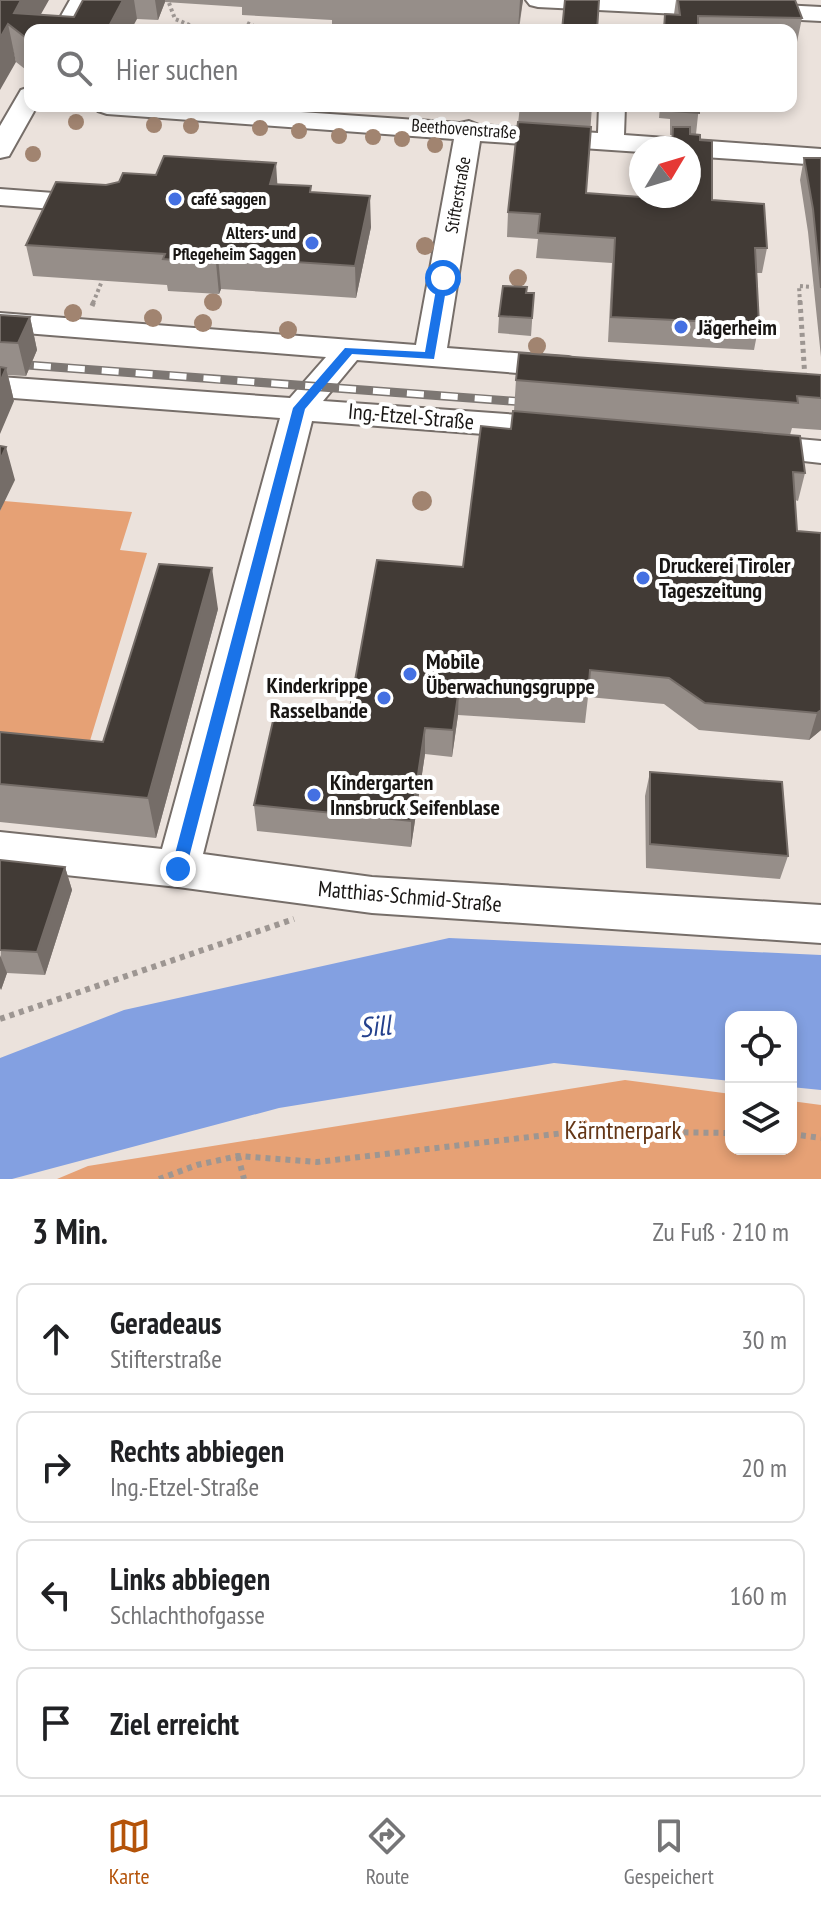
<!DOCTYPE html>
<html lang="de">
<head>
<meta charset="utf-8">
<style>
	body { margin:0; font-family:"PT Sans Narrow",sans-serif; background:#f6f6f6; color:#202124 }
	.controls { position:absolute; right:24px; bottom:24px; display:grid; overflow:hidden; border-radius:16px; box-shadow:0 4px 12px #0003 }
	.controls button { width:72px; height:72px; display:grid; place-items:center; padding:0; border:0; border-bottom:2px solid #e0e0e0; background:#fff; color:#202124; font:40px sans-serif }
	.compass { position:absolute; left:629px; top:136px; width:72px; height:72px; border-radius:50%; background:#fff; box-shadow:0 4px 12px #0003; rotate:52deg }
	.stop { position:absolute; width:24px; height:24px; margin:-18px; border:6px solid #1a73e8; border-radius:50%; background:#fff }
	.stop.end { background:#1a73e8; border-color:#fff; box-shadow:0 2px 8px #0008 }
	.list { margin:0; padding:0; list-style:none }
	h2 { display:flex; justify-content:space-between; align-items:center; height:104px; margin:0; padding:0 32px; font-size:34px }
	h2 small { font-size:26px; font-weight:400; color:#757577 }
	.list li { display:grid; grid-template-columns:52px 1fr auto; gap:24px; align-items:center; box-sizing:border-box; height:112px; margin:0 16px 16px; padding:0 16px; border:2px solid #e0e0e0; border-radius:16px }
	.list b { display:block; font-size:30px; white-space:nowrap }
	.list p { margin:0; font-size:26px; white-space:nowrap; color:#757577 }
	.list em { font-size:26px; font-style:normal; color:#757577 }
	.icon { flex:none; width:44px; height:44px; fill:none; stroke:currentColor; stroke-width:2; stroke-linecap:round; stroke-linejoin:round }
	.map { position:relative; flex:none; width:821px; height:1179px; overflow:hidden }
	.search { position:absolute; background:#fff; box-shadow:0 4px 12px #0003; left:24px; right:24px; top:24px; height:88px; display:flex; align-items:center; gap:20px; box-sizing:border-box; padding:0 28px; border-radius:16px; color:#757577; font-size:30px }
	.sheet { height:616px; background:#fff }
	nav { display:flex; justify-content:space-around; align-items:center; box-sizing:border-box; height:112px; border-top:2px solid #e0e0e0; background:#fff; font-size:22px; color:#757577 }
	nav a { display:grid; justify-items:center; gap:4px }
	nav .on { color:#b45309 }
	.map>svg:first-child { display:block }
</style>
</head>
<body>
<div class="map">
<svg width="821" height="1179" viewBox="0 0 821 1179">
	<rect width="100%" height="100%" fill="#ebe2dc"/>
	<path fill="#e6a175" d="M4 501 132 512 120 550 147 553 89 744 0 736V511Z
		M625 1080 731 1094V1149H791V1101L821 1105V1179H57L88 1166Z"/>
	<path fill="#83a0e1" d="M449 938 821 955V1090L791 1087V1017H731V1081L554 1063 279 1108 12 1179H0V1058L124 1010Z"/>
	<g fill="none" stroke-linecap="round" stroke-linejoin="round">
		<defs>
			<path id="minor" d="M70 0H94L77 30H53Z
				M526 0H681L821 7V21L538 7 530 5Z
				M30 87V106H37L9 156 0 158V126L21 90Z
				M94 106H215L460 123 469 121 479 125 598 133 599 106H625L624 135 821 149V165L689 156V148H641V152L480 141 447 348 568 357 579 360 584 367 579 374 568 377 357 360 323 401 561 418 573 421 577 429 573 437 561 440 312 421 203 854 372 877 821 905V943L372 913 178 887 0 868V832L162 849 280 418 0 397V377L290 398 326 357 0 331V313L416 345 454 139 107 114 98 111Z
				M0 189 94 196 104 198 108 204 104 210 94 212 0 205Z
				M755 435 821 441V463L743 454 739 446 743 438Z"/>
		</defs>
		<use href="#minor" stroke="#766e69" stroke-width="4"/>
		<path stroke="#9d9692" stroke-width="4" stroke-dasharray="3 3" stroke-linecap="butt" d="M169 3 175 19 202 30
			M247 23 263 30
			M93 303 102 281
			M800 303 799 286 812 287"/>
		<path stroke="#9d9692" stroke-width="5" stroke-dasharray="4 4" stroke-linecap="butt" d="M800 301 805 379
			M92 306 94 301"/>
		<path stroke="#9d9692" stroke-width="6" stroke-dasharray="5 5" stroke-linecap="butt" d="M0 1019 294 919
			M791 1134 821 1138
			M238 1156 244 1179
			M159 1179 197 1165 238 1156 317 1162 581 1131 731 1133"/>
		<use href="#minor" fill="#fff" fill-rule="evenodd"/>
		<defs>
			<path id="rail" d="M0 363 538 403"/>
		</defs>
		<use href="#rail" stroke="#7d7773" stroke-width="9"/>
		<use href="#rail" stroke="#fff" stroke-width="6" stroke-dasharray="17" stroke-linecap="butt"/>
	</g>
	<g fill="#a18470">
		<circle cx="76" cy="122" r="8"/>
		<circle cx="154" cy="125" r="8"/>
		<circle cx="191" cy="126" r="8"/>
		<circle cx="260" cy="128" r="8"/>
		<circle cx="299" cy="131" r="8"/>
		<circle cx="339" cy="136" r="8"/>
		<circle cx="373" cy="137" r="8"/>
		<circle cx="402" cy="139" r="8"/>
		<circle cx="435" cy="145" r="8"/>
		<circle cx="33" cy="154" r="8"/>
		<circle cx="425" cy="246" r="9"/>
		<circle cx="518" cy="278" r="9"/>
		<circle cx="213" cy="302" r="9"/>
		<circle cx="73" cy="313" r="9"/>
		<circle cx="153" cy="318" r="9"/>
		<circle cx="203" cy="323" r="9"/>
		<circle cx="288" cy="330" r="9"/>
		<circle cx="537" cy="346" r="9"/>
		<circle cx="422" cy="501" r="10"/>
	</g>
	<path fill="#968e89" d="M0 0 41 15 74 17 83 0H523L519 30H406L332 25V20L242 15V7L165 2 158 20 137 19 30 30V73L16 62Z
		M676 0H795L802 18 797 42 791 41V30H663L665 14H674Z
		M520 106H592L586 193 666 198 667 196H689V148H670L672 135H670V119L659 118 660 106H699L696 134 700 140 712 200 767 248 762 273H757L759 324 754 350 608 342 612 263 536 258 538 239 507 237 508 212Z
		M804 158H821V357L808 232 800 180Z
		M278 184 311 192 371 227 356 298 221 289 219 294 168 291 167 285 33 276 26 245 106 185Z
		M534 293 531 336 498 333 499 316Z
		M0 315 30 317 37 350 26 376 8 375 14 401 0 382Z
		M821 375V430L792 428 790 435 514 411 516 380Z
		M481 426 805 473 798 501 795 500 797 531 821 730 809 740 699 730 664 704 588 697 585 723 458 715 452 757 425 754 411 847 257 831 254 805 348 719 463 567Z
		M218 609 156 838 0 822V732L103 742Z
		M650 772 788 856 780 879 646 868 645 796Z
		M0 860 65 867 72 890 45 975 7 973 1 990Z"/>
	<path fill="#756d68" d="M21 0H49L32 30 14 13Z
		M123 0H134L137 19 131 30H107Z
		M155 0H165V2L158 20Z
		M520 0H523L518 30Z
		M8 24 16 62 0 90V38Z
		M276 163 278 194 270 184Z
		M370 196 371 227 356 298 355 266Z
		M218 257 221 289 219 294 216 263Z
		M30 317 37 350 26 376 18 343Z
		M6 368 14 401 0 434V382Z
		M6 447 15 480 0 511V460Z
		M212 568 218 609 156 838 148 798Z
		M459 688 458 715 452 757 453 730Z
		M821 710V730L809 740 817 713Z
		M425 728V754L411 847V821Z
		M65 867 72 890 45 975 37 952Z
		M0 955 7 973 1 990 0 988Z"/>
	<path fill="#423b36" stroke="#756d68" stroke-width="2" d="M0 0H21L14 13 74 17 83 0H123L107 30H30V41L8 24 0 38Z
		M565 0H599L597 30H562Z
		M678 0H795L802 18 698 16V30H664L665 14 680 15Z
		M673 106H699V113L673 111Z
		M518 122 591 127 586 193 668 199V196H689V148H672L673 127H690V134L700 135V140L712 141V200L764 204 767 248H755L759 324 611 317 615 238 538 233 540 214 508 212Z
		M164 156 276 163 270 184 311 186 310 192 370 196 355 266 218 257 216 263 163 259 165 254 26 245 56 182 106 185 119 182 123 173 156 175Z
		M804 158H821V288L813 209Z
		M503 286 527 287 526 293H534L532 318 499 316Z
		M0 315 30 317 18 343 0 342Z
		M519 353 821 375V398L797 396 798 403 516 380Z
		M0 367 6 368 0 382Z
		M513 411 800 436 805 473 793 472 797 531 821 533V710L817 713 705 703 669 678 590 670 588 696 459 688 453 730 425 728 411 821 254 805 275 712 348 719 377 560 463 567 481 426 511 429Z
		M0 446 6 447 0 460Z
		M159 564 212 568 148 798 0 784V732L103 742Z
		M650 772 782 782 788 856 650 844Z
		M0 860 65 867 37 952 0 950Z"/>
	<path fill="#1a73e8" d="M443 275 448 278 434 359 352 354 305 409 186 869 178 875 173 874 171 869 293 408 345 348 425 352 438 278Z"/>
	<g fill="#4470e2" stroke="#fff" stroke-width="3">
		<circle cx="175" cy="199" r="8"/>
		<circle cx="312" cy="243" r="8"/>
		<circle cx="681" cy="327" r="8"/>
		<circle cx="643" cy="578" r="8"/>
		<circle cx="410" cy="674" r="8"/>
		<circle cx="384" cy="698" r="8"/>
		<circle cx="314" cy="795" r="8"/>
	</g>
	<g text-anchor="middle" stroke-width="8" stroke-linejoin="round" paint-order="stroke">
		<g font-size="18" fill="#191614" stroke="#fff">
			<text transform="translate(464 129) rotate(4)" y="6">Beethovenstraße</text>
			<text transform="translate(458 195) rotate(-80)" y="6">Stifterstraße</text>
		</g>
		<g font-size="18" font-weight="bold" fill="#191614" stroke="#fff" text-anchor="start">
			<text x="191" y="205">café saggen</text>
			<text x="296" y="239" text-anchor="end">Alters- und<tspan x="296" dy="21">Pflegeheim Saggen</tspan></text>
		</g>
		<g font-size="22" font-weight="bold" fill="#191614" stroke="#fff" text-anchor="start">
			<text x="697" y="335">Jägerheim</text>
			<text x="659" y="573">Druckerei Tiroler<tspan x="659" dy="25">Tageszeitung</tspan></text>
			<text x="426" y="669">Mobile<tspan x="426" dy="25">Überwachungsgruppe</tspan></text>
			<text x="368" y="693" text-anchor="end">Kinderkrippe<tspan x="368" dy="25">Rasselbande</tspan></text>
			<text x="330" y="790">Kindergarten<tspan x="330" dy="25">Innsbruck Seifenblase</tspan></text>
		</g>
		<g font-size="22" fill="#191614" stroke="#fff">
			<text transform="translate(411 416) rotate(5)" y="8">Ing.-Etzel-Straße</text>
			<text transform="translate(410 896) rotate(5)" y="8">Matthias-Schmid-Straße</text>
		</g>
		<g font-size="26" fill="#653717" stroke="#fff">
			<text x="623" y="1139">Kärntnerpark</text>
		</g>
		<g font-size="28" font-style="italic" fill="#24418d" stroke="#fff">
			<text transform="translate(375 1026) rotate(-6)" y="10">Sill</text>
		</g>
	</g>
</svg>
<div class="controls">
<button><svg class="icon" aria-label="locate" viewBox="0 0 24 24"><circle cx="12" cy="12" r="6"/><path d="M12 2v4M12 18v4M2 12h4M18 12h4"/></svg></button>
<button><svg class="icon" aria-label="layers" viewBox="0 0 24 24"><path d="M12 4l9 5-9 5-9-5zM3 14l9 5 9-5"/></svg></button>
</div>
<svg class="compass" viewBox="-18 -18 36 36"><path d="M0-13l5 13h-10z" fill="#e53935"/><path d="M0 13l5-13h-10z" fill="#757577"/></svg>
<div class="stop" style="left:443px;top:278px"></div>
<div class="stop end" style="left:178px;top:869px"></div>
<div class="search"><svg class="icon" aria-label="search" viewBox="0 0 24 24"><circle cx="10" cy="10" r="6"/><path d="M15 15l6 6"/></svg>Hier suchen</div>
</div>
<section class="sheet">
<h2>3 Min.<small>Zu Fuß · 210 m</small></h2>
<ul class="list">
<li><svg class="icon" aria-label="ahead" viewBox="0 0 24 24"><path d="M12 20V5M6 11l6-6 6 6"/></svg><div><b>Geradeaus</b><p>Stifterstraße</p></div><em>30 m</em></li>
<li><svg class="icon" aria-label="right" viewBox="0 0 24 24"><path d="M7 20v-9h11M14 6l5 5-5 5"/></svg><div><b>Rechts abbiegen</b><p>Ing.-Etzel-Straße</p></div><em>20 m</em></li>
<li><svg class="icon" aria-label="left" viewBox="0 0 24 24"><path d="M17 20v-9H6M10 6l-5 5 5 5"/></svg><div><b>Links abbiegen</b><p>Schlachthofgasse</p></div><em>160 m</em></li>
<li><svg class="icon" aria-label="arrive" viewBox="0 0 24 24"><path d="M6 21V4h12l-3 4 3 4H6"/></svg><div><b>Ziel erreicht</b></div></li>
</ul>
</section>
<nav>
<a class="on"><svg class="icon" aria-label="map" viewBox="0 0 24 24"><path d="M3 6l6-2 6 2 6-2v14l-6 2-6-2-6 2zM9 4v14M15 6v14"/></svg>Karte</a>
<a><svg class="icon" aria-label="directions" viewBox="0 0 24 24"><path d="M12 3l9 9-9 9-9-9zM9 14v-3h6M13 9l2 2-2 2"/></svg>Route</a>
<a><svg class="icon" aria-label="saved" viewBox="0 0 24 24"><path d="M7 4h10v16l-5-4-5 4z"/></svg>Gespeichert</a>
</nav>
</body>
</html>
